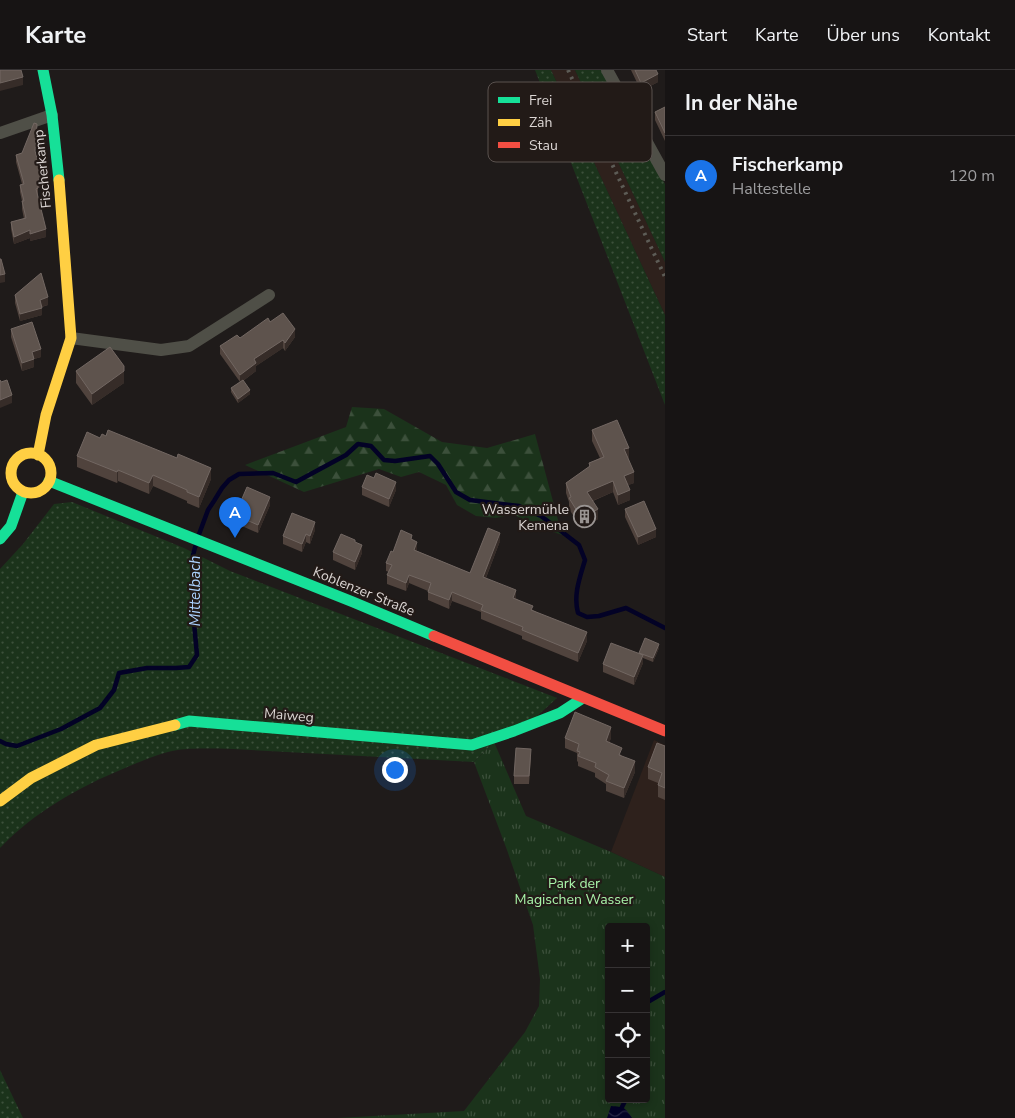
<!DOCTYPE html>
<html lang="de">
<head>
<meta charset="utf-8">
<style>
	body { margin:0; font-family:"Nunito Sans",sans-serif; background:#201d1d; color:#f1f3f6 }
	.controls { position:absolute; right:15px; bottom:15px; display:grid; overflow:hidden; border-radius:5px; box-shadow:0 2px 8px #0003 }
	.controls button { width:45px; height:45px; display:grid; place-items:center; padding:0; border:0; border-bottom:1px solid #363334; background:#171414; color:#f1f3f6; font:25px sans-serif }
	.you { position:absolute; left:394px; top:699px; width:18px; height:18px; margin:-12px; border:4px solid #fff; border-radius:50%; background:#1a73e8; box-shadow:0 0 0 8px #1a73e833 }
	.badge { display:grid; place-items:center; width:32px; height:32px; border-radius:50%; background:#1a73e8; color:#fff; font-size:16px; font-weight:700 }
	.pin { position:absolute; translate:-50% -41px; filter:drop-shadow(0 1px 2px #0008) }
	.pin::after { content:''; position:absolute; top:26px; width:18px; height:15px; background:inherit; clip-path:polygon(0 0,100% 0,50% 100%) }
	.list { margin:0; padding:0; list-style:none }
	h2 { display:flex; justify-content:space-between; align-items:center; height:65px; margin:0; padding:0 20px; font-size:21px }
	h2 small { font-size:16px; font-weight:400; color:#9e9ea0 }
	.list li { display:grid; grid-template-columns:32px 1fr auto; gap:15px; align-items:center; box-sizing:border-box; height:80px; padding:0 20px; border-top:1px solid #363334 }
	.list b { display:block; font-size:19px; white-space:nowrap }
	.list p { margin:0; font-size:16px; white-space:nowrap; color:#9e9ea0 }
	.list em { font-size:16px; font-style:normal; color:#9e9ea0 }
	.icon { flex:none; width:28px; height:28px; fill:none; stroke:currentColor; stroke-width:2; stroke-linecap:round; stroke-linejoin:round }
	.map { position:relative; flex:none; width:665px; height:1048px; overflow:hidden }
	header { display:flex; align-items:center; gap:30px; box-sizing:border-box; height:70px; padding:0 25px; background:#171414; border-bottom:1px solid #363334 }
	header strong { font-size:24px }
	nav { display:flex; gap:28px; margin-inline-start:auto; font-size:18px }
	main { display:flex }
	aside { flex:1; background:#171414 }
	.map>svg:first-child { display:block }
</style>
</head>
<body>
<header>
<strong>Karte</strong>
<nav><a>Start</a><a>Karte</a><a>Über uns</a><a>Kontakt</a></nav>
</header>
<main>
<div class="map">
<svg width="665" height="1048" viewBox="0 0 665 1048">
	<defs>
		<pattern id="grass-dots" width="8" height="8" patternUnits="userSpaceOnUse" patternTransform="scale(1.25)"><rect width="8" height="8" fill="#1b331b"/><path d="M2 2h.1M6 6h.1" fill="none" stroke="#3c503b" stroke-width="1.8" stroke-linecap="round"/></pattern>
		<pattern id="forest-firs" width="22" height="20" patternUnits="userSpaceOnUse" patternTransform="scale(1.25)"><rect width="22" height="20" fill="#1b331b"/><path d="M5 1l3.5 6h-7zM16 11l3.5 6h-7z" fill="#3c503b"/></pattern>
		<pattern id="park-tufts" width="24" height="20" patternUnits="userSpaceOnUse" patternTransform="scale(1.25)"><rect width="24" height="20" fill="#1b331b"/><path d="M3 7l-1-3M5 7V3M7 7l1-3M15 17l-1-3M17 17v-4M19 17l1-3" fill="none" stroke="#3c503b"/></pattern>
		<pattern id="water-waves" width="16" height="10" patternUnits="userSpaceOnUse" patternTransform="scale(1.25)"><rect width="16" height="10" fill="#030226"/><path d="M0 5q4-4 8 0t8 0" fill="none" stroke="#272645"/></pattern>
	</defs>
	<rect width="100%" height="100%" fill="#1f1b1a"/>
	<path fill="#2e211c" d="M551 0H575L665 192V245Z
		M654 670 665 675V807L611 782Z"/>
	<path fill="url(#grass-dots)" d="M535 0H551L665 245V335Z
		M575 0H601L665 114V192Z
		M72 432 184 478 230 501 557 628 523 659 494 672 474 692 233 679C213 679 187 677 168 682 153 686 139 692 125 698 79 717 34 742 0 778V499L23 474 54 434Z
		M0 1000 23 1048H0Z"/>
	<path fill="url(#forest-firs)" d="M352 337 384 339 442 372 487 378 535 364 562 465 533 455 513 444 496 448 476 446 457 435 446 415 419 402 401 407 379 399 304 422 245 395 346 357Z"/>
	<path fill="url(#park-tufts)" fill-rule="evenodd" d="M494 672 526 746 611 782 665 807V1048H337L464 1041 525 962 539 936 540 909 533 855 507 780 474 692ZM609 857H646V1029H609Z"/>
	<path fill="url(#water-waves)" d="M611 1036C624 1037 625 1037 632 1048H607Z"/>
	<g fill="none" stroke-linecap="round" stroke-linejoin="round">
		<path stroke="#030226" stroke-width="4.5" d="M198 467 208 440 214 431 222 418 229 410 239 404 273 403 296 412 346 385 358 374 371 376 384 390 395 391 430 386 438 394 456 422 470 430 519 436 541 446 557 458 579 475 585 490C580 507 573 525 578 543L587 547 599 546 626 538 665 558
			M0 671 6 674 17 676 61 659 100 638 114 620 119 603 147 598H176L189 597 197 585 193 542V485L196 474
			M646 933 665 922
			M622 1037 626 1029"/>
		<path stroke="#4f4f47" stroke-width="12" d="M607 0 665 105
			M0 63 52 45
			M71 268 161 280 189 276 269 225"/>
		<path stroke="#16e098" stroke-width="11" d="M43 0 52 45 59 110
			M49 411 353 532 434 566
			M0 469 11 456 23 422
			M175 655 189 651 472 675 514 661 560 643 583 628"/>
		<path stroke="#ffcf43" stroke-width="11" d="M11 403a20 20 0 1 1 40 0a20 20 0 1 1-40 0Z
			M38 385 46 345 71 268 59 110
			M0 731 31 708 96 675 175 655"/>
		<path stroke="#f24e42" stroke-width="11" d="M434 566 665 661"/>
		<path stroke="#5d5c56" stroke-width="4" stroke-dasharray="2.5 5" stroke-linecap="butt" d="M568 0 665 207"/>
	</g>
	<path fill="#50433d" d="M631 0H656L658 12 641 21Z
		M665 37V71L655 50V42Z
		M37 61 35 83 43 116 38 118V126L46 167 30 171V168L14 174 11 159V152L24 149 22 139V131L20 122V115L22 114 16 92V85L22 83Z
		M15 225 48 235 42 237V245L20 251 15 233Z
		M270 252 295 267 285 281 283 278 256 296V301L243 311 250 324 238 333 231 322V318L240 312 220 284V276L240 268Z
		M11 259 41 287 34 289V297L22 301 11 267Z
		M76 301 124 313 92 335 76 313Z
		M592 360 629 388H628L634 413 628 415 630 430 618 435 613 422 593 431 598 449 582 459 569 439V432L566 423V413L589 397V393L600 388 592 371Z
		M100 368 211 409 199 438 187 433V431L153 416 149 424 118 411 117 413 77 397V386Z
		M374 408 396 420 389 437 362 425V417Z
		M270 435 258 463 235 453V445Z
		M625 439 656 467 638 475 625 447Z
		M315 460 310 474 306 472 302 482 283 474V466Z
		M412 470 417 481 470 503 500 471 486 508 533 540 587 571 578 592 522 569V566L481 549V542L452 531 449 539 428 530V521L409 513 406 521 387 514V505L389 502 386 501V493L393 482Z
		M333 482 362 483 355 500 333 490Z
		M659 578 653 592 643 588V593L634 615 603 602V594L639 584V583Z
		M565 668H611L609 673 622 686 635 702 624 728 606 721V714L595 707V703L578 696V692L577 691V683L565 678Z
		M665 676V730L658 727V713L648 709V697Z
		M531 687 529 714H514V706Z"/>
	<path fill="#362c28" d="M658 4V12L641 21V13Z
		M23 7V15L0 21V13Z
		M43 109V116L38 118V110Z
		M46 159V167L30 171V164Z
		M30 160V168L14 174V167Z
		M5 204V212L0 213V205Z
		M48 227V235L40 237V230Z
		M42 238V245L20 251V244Z
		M295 259V267L285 281V273Z
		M283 270V278L256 296V301L240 313V305L254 289Z
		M41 279V287L34 289V297L22 301V293L32 282Z
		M124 301V313L92 335V324Z
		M250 320V324L238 333V329Z
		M12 325V333L0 338V330Z
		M629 378V388L624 390V379Z
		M211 398V409L199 438V427Z
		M118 400V411L117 413V402Z
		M634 402V413L624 417V406Z
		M153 405V416L149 424V413Z
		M613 411V422L587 433V422Z
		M396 412V420L389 437V429Z
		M630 420V430L618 435V425Z
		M270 427V435L258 463V455Z
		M598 439V449L582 459V449Z
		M315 452V460L310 474V466Z
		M656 459V467L638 475V467Z
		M500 463V471L483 515V507Z
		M306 464V472L302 482V474Z
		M417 472V480L414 489V480Z
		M362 475V483L355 500V492Z
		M409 505V513L406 521V513Z
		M516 520V529L513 528Z
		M452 522V531L449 539V530Z
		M587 562V571L578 592V583Z
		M659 574V578L653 592V588Z
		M643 585V593L634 615V607Z
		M611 657V668L606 681V671Z
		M635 691V702L624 728V718Z"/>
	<path fill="#5e534d" stroke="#726762" d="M0 0H21L23 7 0 13Z
		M635 0H656L658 4 641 13Z
		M665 37V63L655 42Z
		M34 53 37 54 35 81 43 109 38 110V118L36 119 46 159 30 164V160L14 167 11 152 26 148 22 131H24L20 115 24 114 16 85 22 83Z
		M0 189H1L5 204 0 205Z
		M41 203 48 227 40 230 42 238 20 244 15 225Z
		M283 243 295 259 285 273 283 270 254 289 256 293 240 305 220 276 237 265 240 268 268 248 270 252Z
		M32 252 41 279 32 282 34 289 22 293 11 259Z
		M110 277 124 296V301L92 324 76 301Z
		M0 310 1 312 7 310 12 325 0 330Z
		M243 310 250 320 238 329 231 318Z
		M617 350 629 378 624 379 634 402 624 406 630 420 618 425 613 411 587 422 598 439 582 449 569 428 571 427 566 413 590 396 589 393 604 387 592 360Z
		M108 360 177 388 178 384 211 398 199 427 187 422V420L153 405 149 413 118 400 117 402 77 386 87 362 100 368 102 364 106 366Z
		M376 403 396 412 389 429 362 417 367 405 374 408Z
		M247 417 270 427 258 455 235 445Z
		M644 431 656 459 638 467 625 439Z
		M292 443 315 452 310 466 306 464 302 474 283 466Z
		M488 458 500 463 483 507 516 520 513 528 533 536 531 540 587 562 578 583 522 560 523 557 481 540 483 535 452 522 449 530 428 522 431 513 409 505 406 513 387 505 392 495 386 493 391 481 393 482 401 460 412 465 411 469 417 472 414 480 470 503Z
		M341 464 355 470V472L362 475 355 492 333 482Z
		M645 568 659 574 653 588 639 583Z
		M611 573 643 585 634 607 603 594Z
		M575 642 611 657 606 671 622 678 619 685 635 691 624 718 606 711 609 705 595 697 596 693 578 686 580 682 577 681 579 674 565 668Z
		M657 673 665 676V718L658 715 662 703 648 697Z
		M516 678 531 679 529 706H514Z"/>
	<defs>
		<symbol id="building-ring" viewBox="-11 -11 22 22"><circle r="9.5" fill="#221a17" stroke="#999492" stroke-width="1.5"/><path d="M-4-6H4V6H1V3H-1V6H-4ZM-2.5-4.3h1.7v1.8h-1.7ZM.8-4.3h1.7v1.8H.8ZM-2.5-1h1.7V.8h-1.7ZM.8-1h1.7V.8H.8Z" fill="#999492"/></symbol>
	</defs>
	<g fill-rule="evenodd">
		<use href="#building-ring" x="572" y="434" width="25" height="25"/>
	</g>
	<g text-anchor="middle" stroke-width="4.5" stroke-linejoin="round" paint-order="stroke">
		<g font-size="14" fill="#dbd5d3" stroke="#221a17">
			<text transform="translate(42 99) rotate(-96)" y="5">Fischerkamp</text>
			<text transform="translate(364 521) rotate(22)" y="5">Koblenzer Straße</text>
			<text transform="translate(289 645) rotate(5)" y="5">Maiweg</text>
		</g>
		<g font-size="14" fill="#dbd5d3" stroke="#221a17" text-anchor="end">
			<text x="569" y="444">Wassermühle<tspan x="569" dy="16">Kemena</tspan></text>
		</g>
		<g font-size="14" fill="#a8f3a9" stroke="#221a17">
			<text x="574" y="818">Park der<tspan x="574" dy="16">Magischen Wasser</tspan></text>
		</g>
		<g font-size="15" font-style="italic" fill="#abd1fe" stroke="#221a17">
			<text transform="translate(195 521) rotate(-90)" y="5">Mittelbach</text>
		</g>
	</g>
	<rect x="488" y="12" width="164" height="80" rx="8" fill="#221a17" stroke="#5a524f" stroke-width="1"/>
	<rect x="498" y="27" width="22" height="6" fill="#16e098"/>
	<rect x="498" y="49" width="22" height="7" fill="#ffcf43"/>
	<rect x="498" y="72" width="22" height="6" fill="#f24e42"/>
	<g font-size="14" fill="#dbd5d3">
		<text x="529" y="35">Frei</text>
		<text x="529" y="57">Zäh</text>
		<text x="529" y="80">Stau</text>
	</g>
</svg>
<div class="controls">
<button>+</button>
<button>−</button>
<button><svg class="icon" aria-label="locate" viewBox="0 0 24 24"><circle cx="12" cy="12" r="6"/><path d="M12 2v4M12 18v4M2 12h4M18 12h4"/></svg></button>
<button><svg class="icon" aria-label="layers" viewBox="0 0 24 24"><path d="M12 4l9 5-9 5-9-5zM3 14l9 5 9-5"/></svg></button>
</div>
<div class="you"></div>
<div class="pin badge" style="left:235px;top:468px">A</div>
</div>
<aside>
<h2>In der Nähe<small></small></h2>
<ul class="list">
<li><span class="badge">A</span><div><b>Fischerkamp</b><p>Haltestelle</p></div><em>120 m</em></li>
</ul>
</aside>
</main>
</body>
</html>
